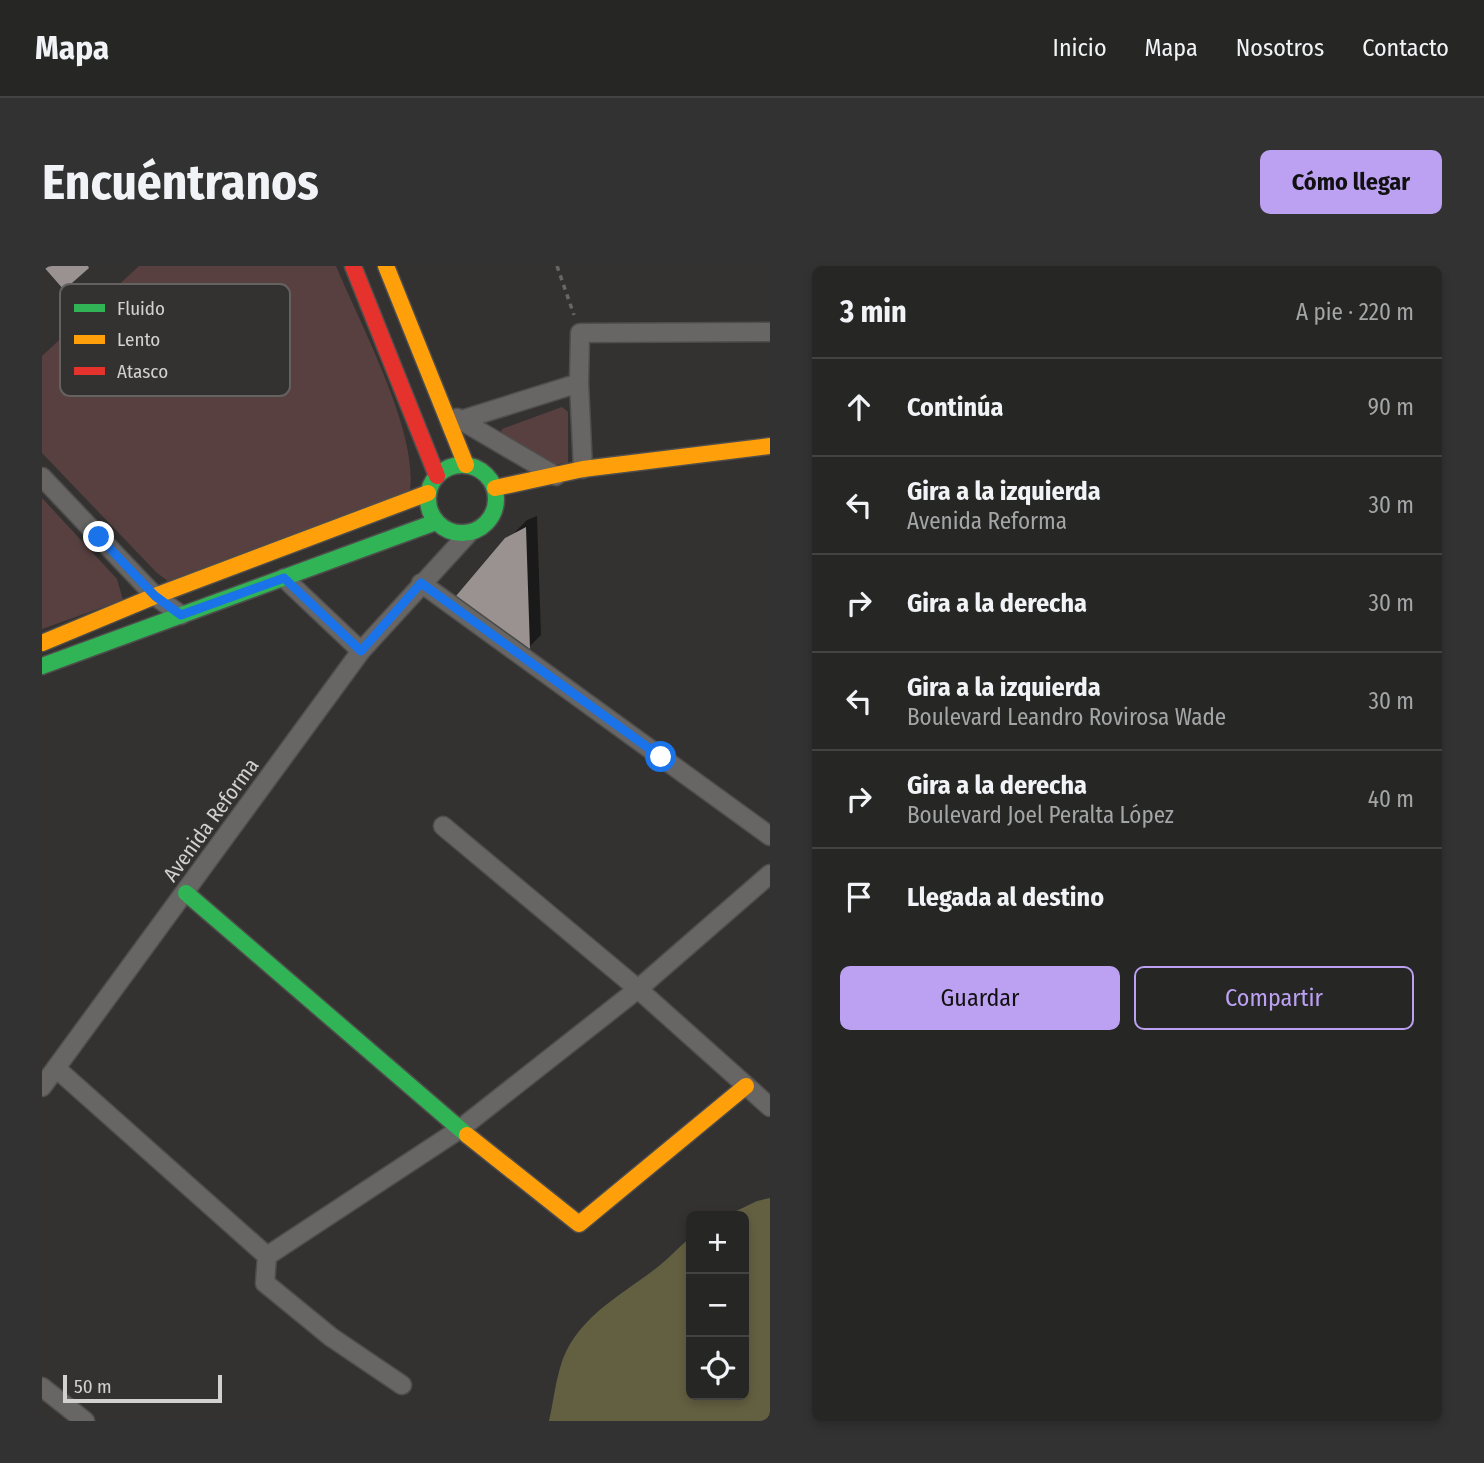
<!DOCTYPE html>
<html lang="es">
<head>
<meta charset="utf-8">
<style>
	body { margin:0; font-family:"Fira Sans Condensed",sans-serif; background:#323232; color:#f1f3f6 }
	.controls { position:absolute; right:21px; bottom:21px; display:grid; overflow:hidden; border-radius:10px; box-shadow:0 4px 10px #0003 }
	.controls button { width:63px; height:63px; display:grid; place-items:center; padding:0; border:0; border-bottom:2px solid #424342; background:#262625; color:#f1f3f6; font:35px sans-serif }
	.scale { position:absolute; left:21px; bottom:18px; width:159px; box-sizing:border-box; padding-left:7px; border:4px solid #d3d1d0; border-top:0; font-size:19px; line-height:24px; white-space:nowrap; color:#d3d1d0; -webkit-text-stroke:5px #343230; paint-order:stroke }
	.stop { position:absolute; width:21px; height:21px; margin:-16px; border:5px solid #1a73e8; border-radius:50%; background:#fff }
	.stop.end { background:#1a73e8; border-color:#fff; box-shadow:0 2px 7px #0008 }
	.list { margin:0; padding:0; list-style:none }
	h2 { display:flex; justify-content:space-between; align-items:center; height:91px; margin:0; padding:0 28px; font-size:30px }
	h2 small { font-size:23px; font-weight:400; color:#a4a5a7 }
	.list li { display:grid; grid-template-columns:46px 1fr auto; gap:21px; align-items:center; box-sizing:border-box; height:98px; padding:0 28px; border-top:2px solid #424342 }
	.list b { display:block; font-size:26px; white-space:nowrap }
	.list p { margin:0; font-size:23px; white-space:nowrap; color:#a4a5a7 }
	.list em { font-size:23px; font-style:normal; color:#a4a5a7 }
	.actions { display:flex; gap:14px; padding:21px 28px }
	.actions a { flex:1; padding:16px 0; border:2px solid #bca0f2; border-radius:10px; text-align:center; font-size:24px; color:#bca0f2 }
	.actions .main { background:#bca0f2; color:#111 }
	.icon { flex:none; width:38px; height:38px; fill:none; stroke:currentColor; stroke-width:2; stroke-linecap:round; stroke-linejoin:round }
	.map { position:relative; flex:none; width:728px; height:1155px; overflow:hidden; border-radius:10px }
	header { display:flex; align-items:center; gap:42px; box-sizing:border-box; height:98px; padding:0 35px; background:#262625; border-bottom:2px solid #424342 }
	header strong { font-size:33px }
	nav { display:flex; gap:38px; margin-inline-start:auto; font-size:24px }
	.intro { display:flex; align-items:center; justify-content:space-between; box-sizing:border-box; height:168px; padding:0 42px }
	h1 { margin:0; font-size:49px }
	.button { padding:18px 32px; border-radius:10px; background:#bca0f2; color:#111; font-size:24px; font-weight:700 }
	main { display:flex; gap:42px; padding:0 42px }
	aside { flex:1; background:#262625; border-radius:10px; box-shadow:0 4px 10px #0003 }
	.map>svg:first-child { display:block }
</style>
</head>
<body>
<header>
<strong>Mapa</strong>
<nav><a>Inicio</a><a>Mapa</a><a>Nosotros</a><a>Contacto</a></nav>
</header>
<div class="intro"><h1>Encuéntranos</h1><a class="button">Cómo llegar</a></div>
<main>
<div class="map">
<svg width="728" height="1155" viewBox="0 0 728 1155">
	<rect width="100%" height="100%" fill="#333231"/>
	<path fill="#584041" d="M97 0H294C318 58 376 165 368 224L126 315 115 307 0 187V90Z
		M520 141 526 146V197L509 199 458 168 460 163Z
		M0 232 75 313 81 334 0 363Z"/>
	<path fill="#636042" d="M728 932V1155H507C511 1138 513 1119 518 1102 532 1052 579 1030 617 1000 628 991 638 980 649 971V1129H702V950H684L715 935Z"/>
	<path fill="#0007" d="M495 250 499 369 488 380 417 330 473 266 485 254Z"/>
	<path fill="#999290" d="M1 0H46L47 2 22 24Z
		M484 261 488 383 414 330 463 272Z"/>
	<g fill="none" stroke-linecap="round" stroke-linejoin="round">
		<defs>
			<path id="street" d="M537 117 538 67 728 66
				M415 152 514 210
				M419 154 537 117 541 203
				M0 211 113 330 139 349
				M242 312 319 385
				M379 317 728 570
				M401 560 596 723 728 841
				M15 803 225 990
				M0 821 319 385 427 267
				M225 990 418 863 596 723 728 608
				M225 990 223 1017 289 1071 360 1119
				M0 1121 43 1155"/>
			<path id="fast" d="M386 233a34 34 0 1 1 68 0a34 34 0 1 1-68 0Z
				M0 400 394 256
				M144 627 425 869"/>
			<path id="slow" d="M344 0 424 199
				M453 222 541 203 728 180
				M0 377 113 330 386 227
				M425 869 537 958 704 820"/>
			<path id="jam" d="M311 0 395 210"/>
		</defs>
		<use href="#street" stroke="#4f4e4d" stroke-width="21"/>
		<use href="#fast" stroke="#4f4e4d" stroke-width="19"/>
		<use href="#slow" stroke="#4f4e4d" stroke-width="19"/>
		<use href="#jam" stroke="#4f4e4d" stroke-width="19"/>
		<path stroke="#676665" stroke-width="3.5" stroke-dasharray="5 5" stroke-linecap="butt" d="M515 0 532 49"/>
		<use href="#street" stroke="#676665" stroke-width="18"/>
		<use href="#fast" stroke="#30b455" stroke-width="16"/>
		<use href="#slow" stroke="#ff9f0a" stroke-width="16"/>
		<use href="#jam" stroke="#e5322d" stroke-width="16"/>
	</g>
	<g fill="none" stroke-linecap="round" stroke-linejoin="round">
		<path stroke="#1a73e8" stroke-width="9" d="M57 271 113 330 139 349 242 312 319 385 379 317 619 491"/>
	</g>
	<g text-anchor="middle" stroke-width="7" stroke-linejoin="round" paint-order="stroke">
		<g font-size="21" fill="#d3d1d0" stroke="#343230">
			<text transform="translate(169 554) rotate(-54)" y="7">Avenida Reforma</text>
		</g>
	</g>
	<rect x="18" y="18" width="230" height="112" rx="10" fill="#343230" stroke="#646260" stroke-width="2"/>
	<rect x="32" y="38" width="31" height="8" fill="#30b455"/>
	<rect x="32" y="69" width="31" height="9" fill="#ff9f0a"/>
	<rect x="32" y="101" width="31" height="8" fill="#e5322d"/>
	<g font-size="19" fill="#d3d1d0">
		<text x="75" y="49">Fluido</text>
		<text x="75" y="80">Lento</text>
		<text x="75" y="112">Atasco</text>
	</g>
</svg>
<div class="controls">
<button>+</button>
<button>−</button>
<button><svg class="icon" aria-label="locate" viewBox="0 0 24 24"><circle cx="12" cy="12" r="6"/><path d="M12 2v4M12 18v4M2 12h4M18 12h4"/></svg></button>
</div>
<div class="scale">50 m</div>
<div class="stop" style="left:619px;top:491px"></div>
<div class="stop end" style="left:57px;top:271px"></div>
</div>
<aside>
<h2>3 min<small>A pie · 220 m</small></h2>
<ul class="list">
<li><svg class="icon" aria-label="ahead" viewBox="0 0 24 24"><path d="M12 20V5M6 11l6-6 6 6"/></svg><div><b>Continúa</b></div><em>90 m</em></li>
<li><svg class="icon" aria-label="left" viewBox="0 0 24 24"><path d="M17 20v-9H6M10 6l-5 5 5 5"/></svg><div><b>Gira a la izquierda</b><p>Avenida Reforma</p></div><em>30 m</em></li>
<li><svg class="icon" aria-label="right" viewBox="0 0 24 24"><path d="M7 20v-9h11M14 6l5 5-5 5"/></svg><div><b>Gira a la derecha</b></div><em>30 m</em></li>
<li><svg class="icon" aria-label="left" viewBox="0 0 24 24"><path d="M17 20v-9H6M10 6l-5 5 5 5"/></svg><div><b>Gira a la izquierda</b><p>Boulevard Leandro Rovirosa Wade</p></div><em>30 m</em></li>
<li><svg class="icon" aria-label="right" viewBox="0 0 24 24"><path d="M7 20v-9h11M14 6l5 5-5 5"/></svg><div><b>Gira a la derecha</b><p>Boulevard Joel Peralta López</p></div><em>40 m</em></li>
<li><svg class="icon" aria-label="arrive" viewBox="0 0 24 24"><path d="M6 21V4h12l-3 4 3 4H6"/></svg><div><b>Llegada al destino</b></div></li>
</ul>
<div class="actions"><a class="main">Guardar</a><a>Compartir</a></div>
</aside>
</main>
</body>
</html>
